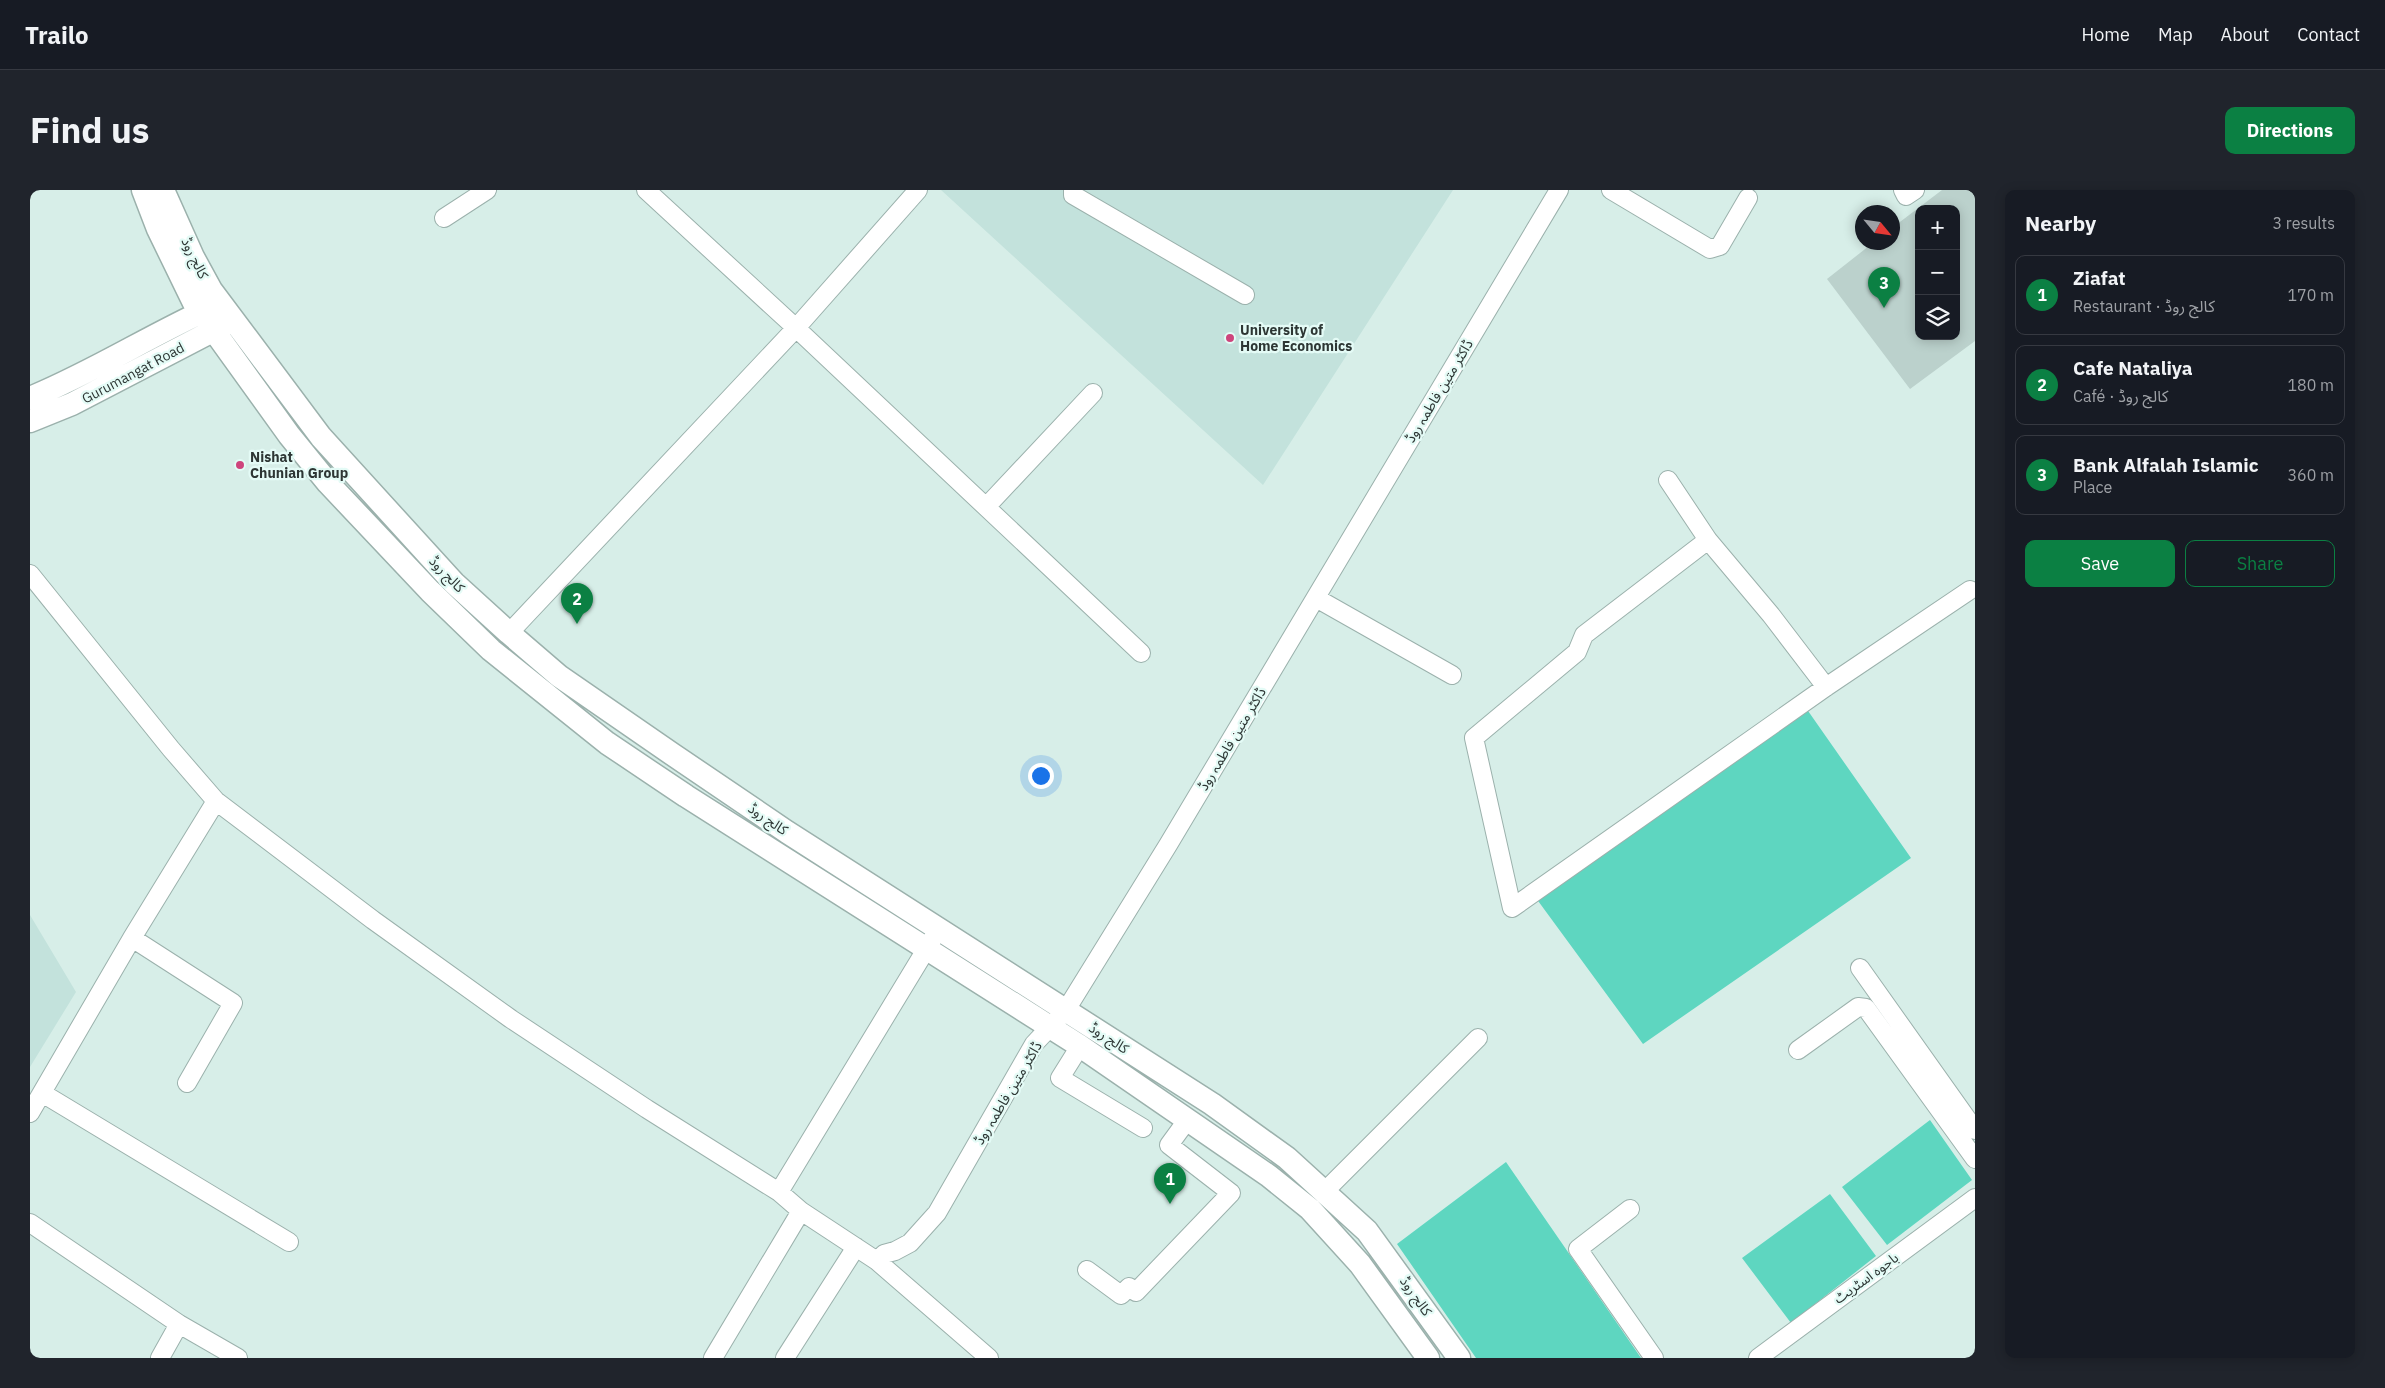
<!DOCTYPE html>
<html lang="en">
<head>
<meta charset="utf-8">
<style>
	body { margin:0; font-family:"IBM Plex Sans","Noto Sans Arabic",sans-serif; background:#20242c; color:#f1f3f6 }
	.controls { position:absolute; right:15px; top:15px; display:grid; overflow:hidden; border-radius:10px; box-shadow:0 2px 12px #0003 }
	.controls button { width:45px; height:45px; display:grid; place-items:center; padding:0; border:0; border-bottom:1px solid #363941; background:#171b24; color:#f1f3f6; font:25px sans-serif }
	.compass { position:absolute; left:1825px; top:15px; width:45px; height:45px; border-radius:50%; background:#171b24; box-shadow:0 2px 12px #0003; rotate:119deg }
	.you { position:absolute; left:1010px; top:585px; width:18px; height:18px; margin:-12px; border:4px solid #fff; border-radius:50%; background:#1a73e8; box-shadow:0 0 0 8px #1a73e833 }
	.badge { display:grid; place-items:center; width:32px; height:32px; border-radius:50%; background:#0b8043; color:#fff; font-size:16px; font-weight:700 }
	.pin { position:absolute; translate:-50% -41px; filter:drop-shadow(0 1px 2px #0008) }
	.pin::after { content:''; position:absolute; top:26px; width:18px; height:15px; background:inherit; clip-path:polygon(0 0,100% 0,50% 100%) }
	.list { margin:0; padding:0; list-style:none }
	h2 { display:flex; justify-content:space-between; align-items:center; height:65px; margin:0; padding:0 20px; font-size:21px }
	h2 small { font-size:16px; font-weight:400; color:#9ea1a6 }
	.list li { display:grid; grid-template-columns:32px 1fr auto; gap:15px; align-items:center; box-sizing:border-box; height:80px; margin:0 10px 10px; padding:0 10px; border:1px solid #363941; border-radius:10px }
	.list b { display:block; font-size:19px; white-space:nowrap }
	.list p { margin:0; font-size:16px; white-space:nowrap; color:#9ea1a6 }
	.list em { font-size:16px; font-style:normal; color:#9ea1a6 }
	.actions { display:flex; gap:10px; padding:15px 20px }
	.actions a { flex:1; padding:11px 0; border:1px solid #0b8043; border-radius:10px; text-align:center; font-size:18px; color:#0b8043 }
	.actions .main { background:#0b8043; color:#fff }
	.icon { flex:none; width:28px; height:28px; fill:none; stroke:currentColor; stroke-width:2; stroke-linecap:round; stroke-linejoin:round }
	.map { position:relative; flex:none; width:1945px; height:1168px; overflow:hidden; border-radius:10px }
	header { display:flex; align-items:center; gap:30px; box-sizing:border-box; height:70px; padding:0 25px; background:#171b24; border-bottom:1px solid #363941 }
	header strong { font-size:24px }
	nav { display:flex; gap:28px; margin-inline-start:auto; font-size:18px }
	.intro { display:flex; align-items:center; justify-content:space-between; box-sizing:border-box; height:120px; padding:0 30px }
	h1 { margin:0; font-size:35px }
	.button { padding:12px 22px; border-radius:10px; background:#0b8043; color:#fff; font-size:18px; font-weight:700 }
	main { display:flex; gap:30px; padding:0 30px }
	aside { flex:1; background:#171b24; border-radius:10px; box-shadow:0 2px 12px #0003 }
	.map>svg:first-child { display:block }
</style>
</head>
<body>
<header>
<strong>Trailo</strong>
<nav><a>Home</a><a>Map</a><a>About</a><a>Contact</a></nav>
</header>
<div class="intro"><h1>Find us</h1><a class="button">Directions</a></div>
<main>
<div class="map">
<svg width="1945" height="1168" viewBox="0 0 1945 1168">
	<rect width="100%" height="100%" fill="#d7eee8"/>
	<path fill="#c3e2dc" d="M911 0H1423L1233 295Z
		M0 725 46 802 0 877Z"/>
	<path fill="#5ed6c0" d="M1776 518 1881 668 1613 854 1503 704Z
		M1900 930 1942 990 1857 1055 1812 997Z
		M1476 972 1611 1168H1446L1367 1054Z
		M1800 1004 1846 1066 1761 1133 1712 1068Z"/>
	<path fill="#bbd1cc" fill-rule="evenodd" d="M1912 0H1945V151L1880 199 1797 89 1844 52H1862V38ZM1889 19H1926V146H1889Z"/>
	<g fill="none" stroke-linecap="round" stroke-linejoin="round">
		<defs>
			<path id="minor" d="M616 0 766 138 1111 463
				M1043 0V5L1215 105
				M1581 0 1680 59 1690 56 1718 8
				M1873 0 1876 6 1885 0
				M414 28 457 0
				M1638 290 1678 350 1741 425 1796 497
				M956 317 1063 203
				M1678 350 1554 445 1547 462 1444 548 1482 718 1796 497 1940 400
				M0 384 141 559 186 611 343 730 481 829 617 919 749 1002 771 1021 847 1071 959 1168
				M1286 408 1422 485
				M479 443 766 138 888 0
				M102 748 203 813 157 893
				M1830 778 1945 940
				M1050 856 1030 888 1113 938
				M1768 860 1828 817 1836 818 1945 969
				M12 903 259 1052
				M0 923 102 748 186 611
				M1295 1001 1448 848
				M749 1002 903 748
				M1600 1019 1548 1059 1624 1168
				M0 1033 149 1134 208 1168
				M847 1071 854 1064 865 1061 880 1053 907 1023 1004 854 1036 820 1138 655 1529 0
				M1057 1080 1091 1105 1099 1097 1106 1102 1201 1003 1139 955 1158 929
				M130 1168 149 1134
				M683 1168 771 1021
				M755 1168 826 1057
				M1728 1168 1945 1008"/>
			<path id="major" d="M113 0 128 39 164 113 259 245 298 293 400 401 461 460 577 553 656 606 1050 856 1239 986 1280 1019 1330 1074 1398 1168
				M133 0 163 67 181 100 291 247 424 393 479 443 529 486 642 564 757 642 1182 914 1257 968 1337 1041 1429 1168
				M0 208C64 182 122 144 185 116
				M0 231 42 214 196 134"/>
		</defs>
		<use href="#minor" stroke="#9bb1ac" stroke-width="20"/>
		<use href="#major" stroke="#9bb1ac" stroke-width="25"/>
		<use href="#minor" stroke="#fff" stroke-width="18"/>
		<use href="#major" stroke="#fff" stroke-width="22"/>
	</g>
	<g fill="#ce447c" stroke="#e4fbf6" stroke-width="2">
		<circle cx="1200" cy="148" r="5"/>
		<circle cx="210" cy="275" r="5"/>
	</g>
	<g text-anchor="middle" stroke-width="4.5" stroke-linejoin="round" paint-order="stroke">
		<g font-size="14" fill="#2d3634" stroke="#e4fbf6">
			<text transform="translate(165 68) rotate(64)" y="5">کالج روڈ</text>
			<text transform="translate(103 183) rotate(-28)" y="5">Gurumangat Road</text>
			<text transform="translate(1409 201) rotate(-59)" y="5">ڈاکٹر متین فاطمہ روڈ</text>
			<text transform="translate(417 384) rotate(46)" y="5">کالج روڈ</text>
			<text transform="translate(1202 549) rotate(-59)" y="5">ڈاکٹر متین فاطمہ روڈ</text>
			<text transform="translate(738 629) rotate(34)" y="5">کالج روڈ</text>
			<text transform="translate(1079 848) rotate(33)" y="5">کالج روڈ</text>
			<text transform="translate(978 903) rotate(-59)" y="5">ڈاکٹر متین فاطمہ روڈ</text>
			<text transform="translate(1836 1088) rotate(-36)" y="5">باجوہ اسٹریٹ</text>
			<text transform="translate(1386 1106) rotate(55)" y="5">کالج روڈ</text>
		</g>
		<g font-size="14" font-weight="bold" fill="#2d3634" stroke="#e4fbf6" text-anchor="start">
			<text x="1210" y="145">University of<tspan x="1210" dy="16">Home Economics</tspan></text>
			<text x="220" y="272">Nishat<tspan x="220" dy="16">Chunian Group</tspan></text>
		</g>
	</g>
</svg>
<div class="controls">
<button>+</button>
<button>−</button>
<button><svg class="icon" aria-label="layers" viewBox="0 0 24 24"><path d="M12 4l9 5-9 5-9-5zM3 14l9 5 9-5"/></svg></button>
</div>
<svg class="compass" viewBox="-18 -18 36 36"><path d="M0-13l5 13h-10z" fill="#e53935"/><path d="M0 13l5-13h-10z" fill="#9ea1a6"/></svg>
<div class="you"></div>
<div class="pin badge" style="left:1140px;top:1014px">1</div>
<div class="pin badge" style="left:547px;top:434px">2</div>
<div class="pin badge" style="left:1854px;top:118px">3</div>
</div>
<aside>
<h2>Nearby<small>3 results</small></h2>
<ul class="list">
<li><span class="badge">1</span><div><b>Ziafat</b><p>Restaurant · کالج روڈ</p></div><em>170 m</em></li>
<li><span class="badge">2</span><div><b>Cafe Nataliya</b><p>Café · کالج روڈ</p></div><em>180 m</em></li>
<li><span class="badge">3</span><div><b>Bank Alfalah Islamic</b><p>Place</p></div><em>360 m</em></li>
</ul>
<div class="actions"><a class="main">Save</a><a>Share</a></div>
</aside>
</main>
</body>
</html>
